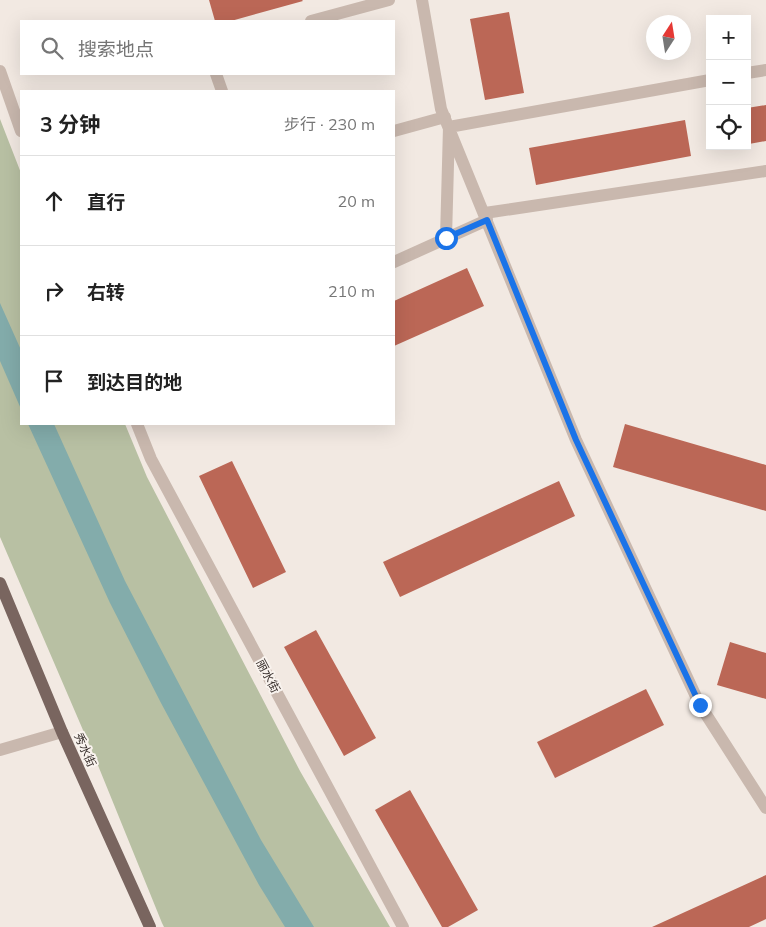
<!DOCTYPE html>
<html lang="zh">
<head>
<meta charset="utf-8">
<style>
	body { margin:0; font-family:Mulish,"Noto Sans SC",sans-serif; background:#f2f2f2; color:#222 }
	.controls { position:absolute; right:15px; top:15px; display:grid; overflow:hidden; border-radius:0px; box-shadow:0 5px 20px #0002 }
	.controls button { width:45px; height:45px; display:grid; place-items:center; padding:0; border:0; border-bottom:1px solid #e0e0e0; background:#fff; color:#222; font:25px sans-serif }
	.compass { position:absolute; left:646px; top:15px; width:45px; height:45px; border-radius:50%; background:#fff; box-shadow:0 5px 20px #0002; rotate:12deg }
	.stop { position:absolute; width:15px; height:15px; margin:-11px; border:4px solid #1a73e8; border-radius:50%; background:#fff }
	.stop.end { background:#1a73e8; border-color:#fff; box-shadow:0 1px 5px #0008 }
	.list { margin:0; padding:0; list-style:none }
	h2 { display:flex; justify-content:space-between; align-items:center; height:65px; margin:0; padding:0 20px; font-size:21px }
	h2 small { font-size:16px; font-weight:400; color:#767676 }
	.list li { display:grid; grid-template-columns:32px 1fr auto; gap:15px; align-items:center; box-sizing:border-box; height:90px; padding:0 20px; border-top:1px solid #e0e0e0 }
	.list b { display:block; font-size:19px; white-space:nowrap }
	.list em { font-size:16px; font-style:normal; color:#767676 }
	.icon { flex:none; width:28px; height:28px; fill:none; stroke:currentColor; stroke-width:2; stroke-linecap:round; stroke-linejoin:round }
	.map { position:relative; flex:none; width:766px; height:927px; overflow:hidden }
	.search { position:absolute; background:#fff; box-shadow:0 5px 20px #0002; left:20px; top:20px; width:375px; height:55px; display:flex; align-items:center; gap:12px; box-sizing:border-box; padding:0 18px; border-radius:0px; color:#767676; font-size:19px }
	.panel { position:absolute; background:#fff; box-shadow:0 5px 20px #0002; left:20px; top:90px; width:375px; height:335px; border-radius:0px }
	.map>svg:first-child { display:block }
</style>
</head>
<body>
<div class="map">
<svg width="766" height="927" viewBox="0 0 766 927">
	<rect width="100%" height="100%" fill="#f2e9e2"/>
	<path fill="#b8c0a3" d="M0 119 21 173V424H125L147 477 300 771 390 927H164L162 923 95 758 0 537Z"/>
	<path fill="#83acab" d="M0 303 21 350V409L0 361Z
		M28 424H54L125 581 261 840 314 927H285L259 885 161 703 110 603Z"/>
	<path fill="#bb6756" d="M209 0H302L303 1 231 21H215Z
		M509 12 524 93 485 100 470 19Z
		M766 105V141L749 144 747 134V108Z
		M685 120 691 156 536 185 529 148Z
		M467 268 484 306 394 346V301Z
		M625 424 766 465V511L613 467Z
		M232 461 286 572 253 588 199 476Z
		M559 481 575 516 400 597 383 562Z
		M316 630 376 738 344 756 284 647Z
		M730 642 766 653V699L717 685Z
		M646 689 664 725 555 778 537 742Z
		M410 790 478 910 448 927H442L375 810Z
		M766 875V919L749 927H652Z"/>
	<g fill="none" stroke-linecap="round" stroke-linejoin="round">
		<path stroke="#c9b8ae" stroke-width="12" d="M422 0 441 109 576 440 700 705 766 808
			M311 21 389 0
			M0 71 21 131
			M747 73 766 70
			M216 74 222 91
			M394 131 445 117
			M485 213 766 171
			M446 238 449 127 710 80
			M394 262 487 220
			M137 424 151 459 403 927
			M0 750 62 732"/>
		<path stroke="#79655f" stroke-width="12" d="M0 583 62 732 150 927"/>
	</g>
	<g fill="none" stroke-linecap="round" stroke-linejoin="round">
		<path stroke="#1a73e8" stroke-width="6" d="M446 238 487 220 576 440 700 705"/>
	</g>
	<g text-anchor="middle" stroke-width="4" stroke-linejoin="round" paint-order="stroke">
		<g font-size="12" fill="#382f2c" stroke="#f9f3ee">
			<text transform="translate(268 676) rotate(62)" y="4">丽水街</text>
			<text transform="translate(85 750) rotate(66)" y="4">秀水街</text>
		</g>
	</g>
</svg>
<div class="controls">
<button>+</button>
<button>−</button>
<button><svg class="icon" aria-label="locate" viewBox="0 0 24 24"><circle cx="12" cy="12" r="6"/><path d="M12 2v4M12 18v4M2 12h4M18 12h4"/></svg></button>
</div>
<svg class="compass" viewBox="-18 -18 36 36"><path d="M0-13l5 13h-10z" fill="#e53935"/><path d="M0 13l5-13h-10z" fill="#767676"/></svg>
<div class="stop" style="left:446px;top:238px"></div>
<div class="stop end" style="left:700px;top:705px"></div>
<div class="search"><svg class="icon" aria-label="search" viewBox="0 0 24 24"><circle cx="10" cy="10" r="6"/><path d="M15 15l6 6"/></svg>搜索地点</div>
<section class="panel">
<h2>3 分钟<small>步行 · 230 m</small></h2>
<ul class="list">
<li><svg class="icon" aria-label="ahead" viewBox="0 0 24 24"><path d="M12 20V5M6 11l6-6 6 6"/></svg><div><b>直行</b></div><em>20 m</em></li>
<li><svg class="icon" aria-label="right" viewBox="0 0 24 24"><path d="M7 20v-9h11M14 6l5 5-5 5"/></svg><div><b>右转</b></div><em>210 m</em></li>
<li><svg class="icon" aria-label="arrive" viewBox="0 0 24 24"><path d="M6 21V4h12l-3 4 3 4H6"/></svg><div><b>到达目的地</b></div></li>
</ul>
</section>
</div>
</body>
</html>
